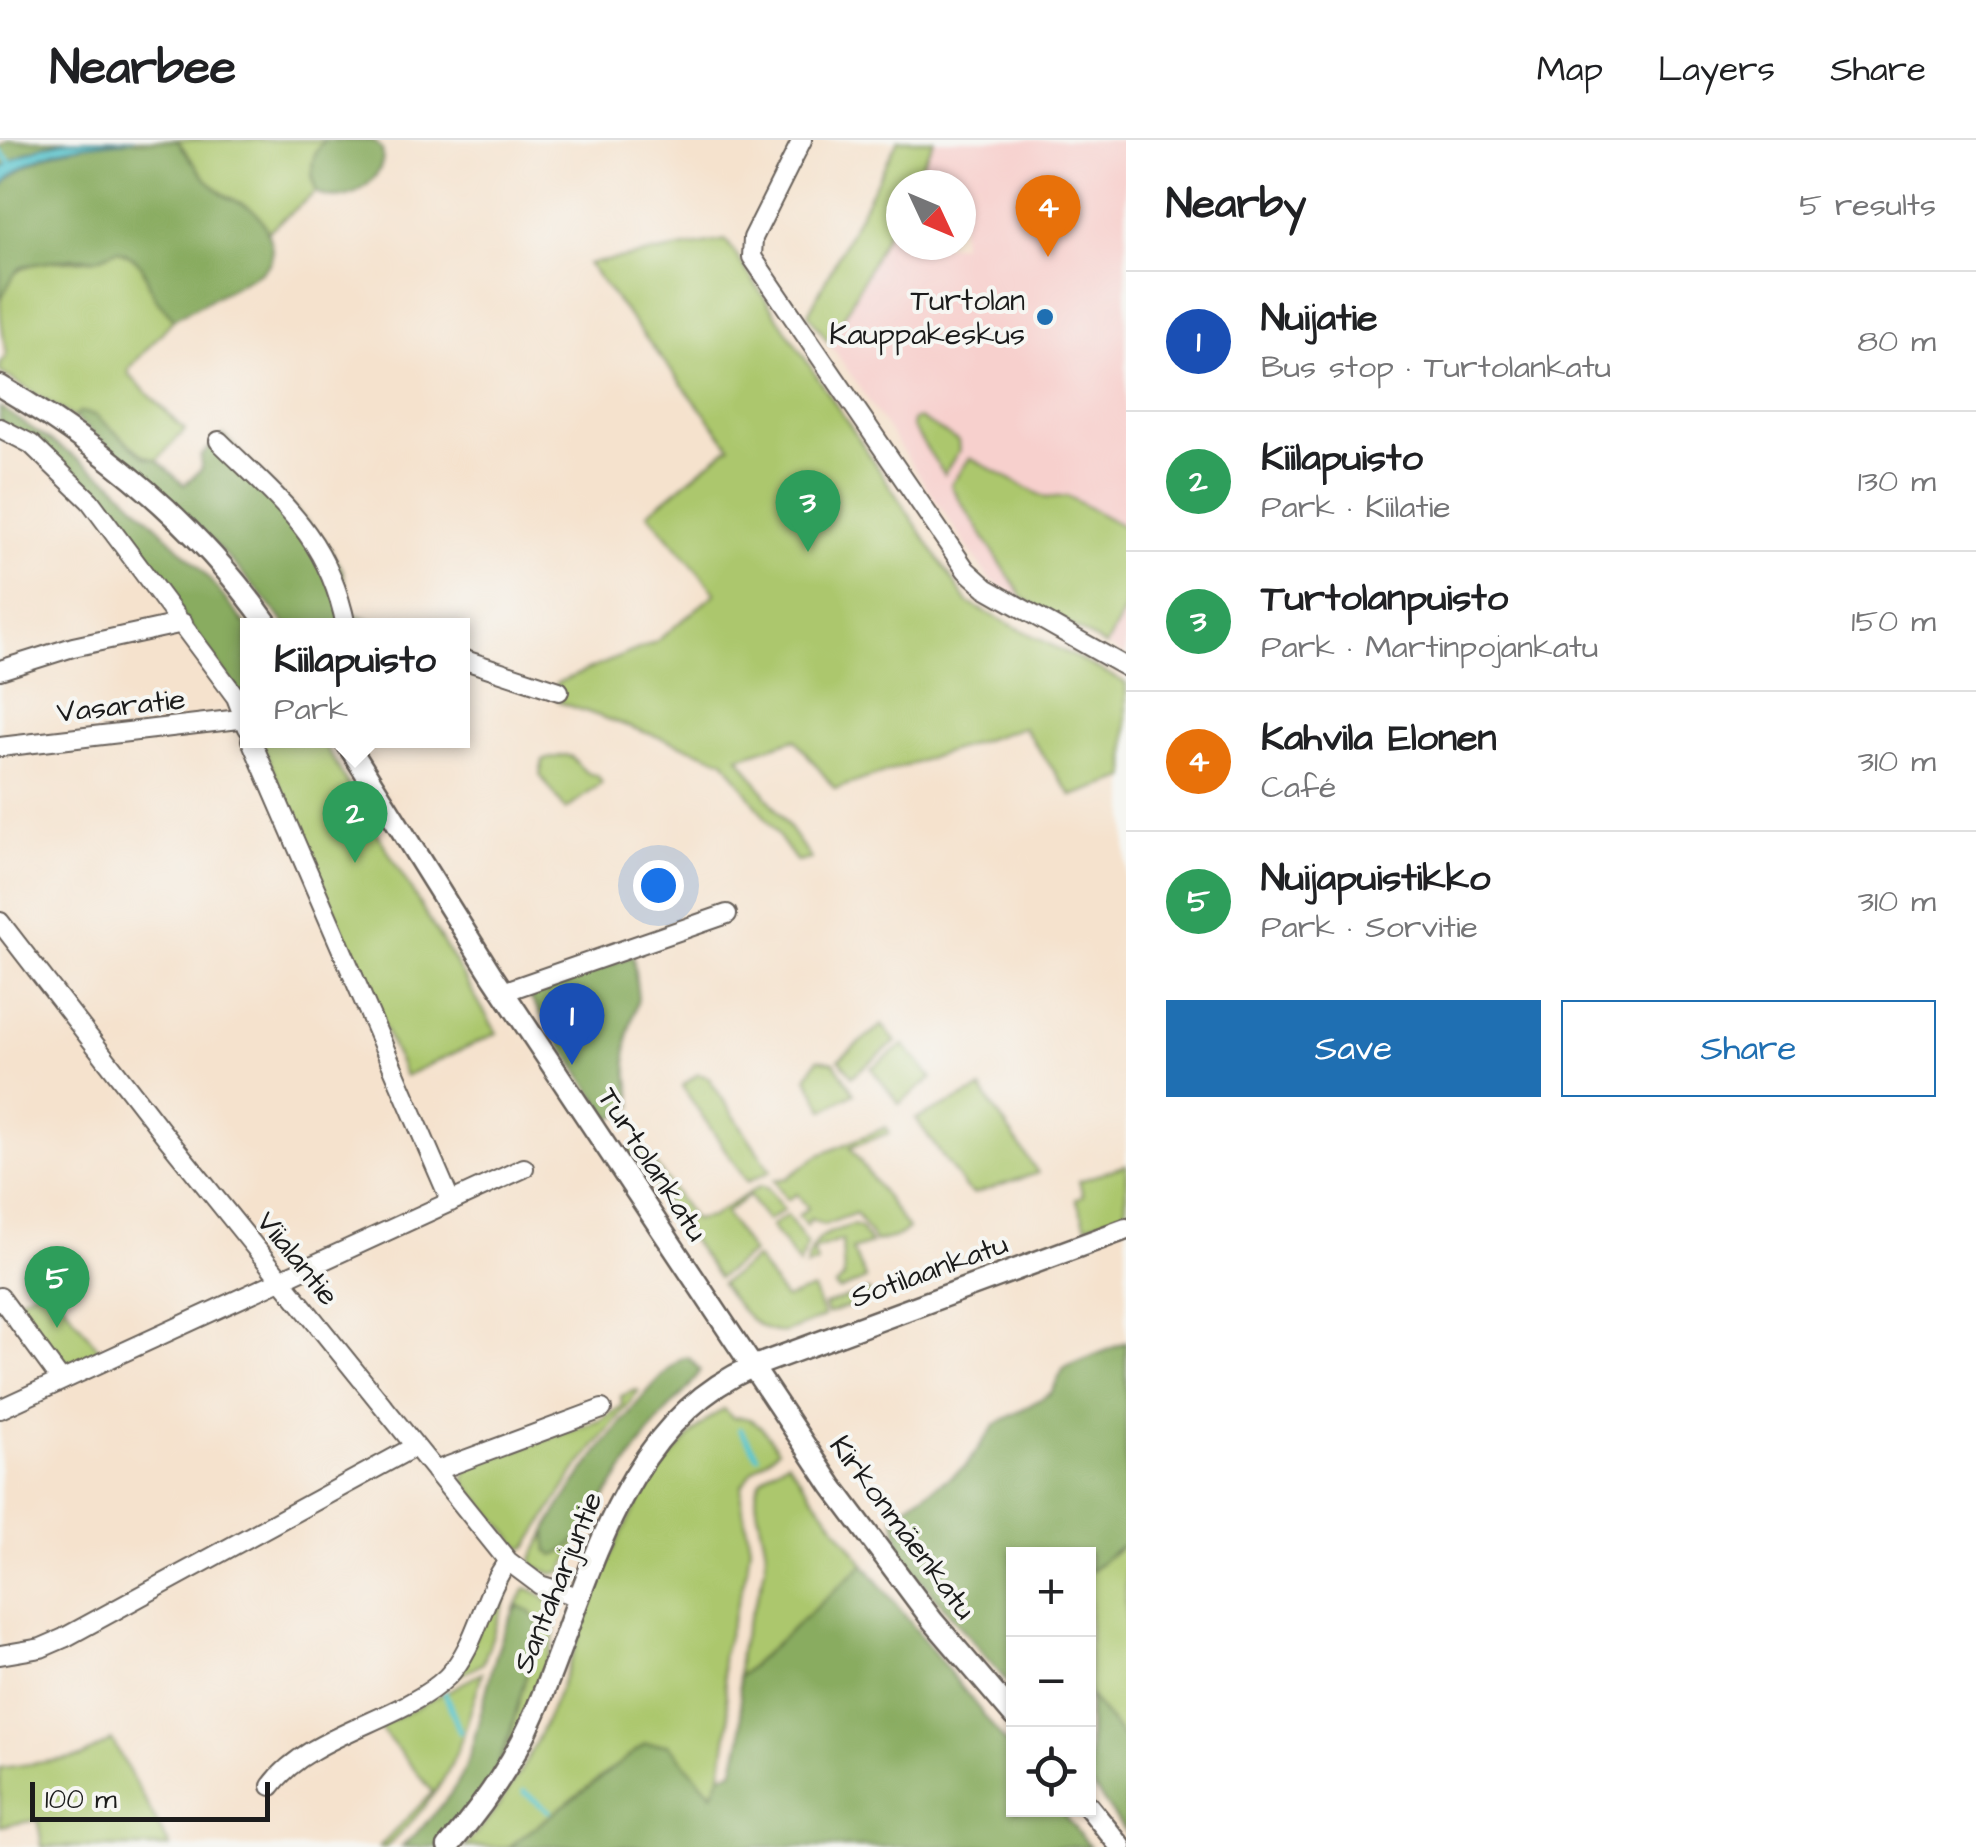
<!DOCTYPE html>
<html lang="en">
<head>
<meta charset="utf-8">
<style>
	body { margin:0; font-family:"Architects Daughter",sans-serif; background:#f6f6f6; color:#202124 }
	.controls { position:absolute; right:30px; bottom:30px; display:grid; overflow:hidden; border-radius:0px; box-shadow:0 2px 8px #0004 }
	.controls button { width:90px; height:90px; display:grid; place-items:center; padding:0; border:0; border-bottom:2px solid #e0e0e0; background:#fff; color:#202124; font:50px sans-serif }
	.compass { position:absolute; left:886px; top:30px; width:90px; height:90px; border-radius:50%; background:#fff; box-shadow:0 2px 8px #0004; rotate:134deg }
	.scale { position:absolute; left:30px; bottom:25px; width:240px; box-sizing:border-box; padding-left:10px; border:5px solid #1c1c1c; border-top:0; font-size:28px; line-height:35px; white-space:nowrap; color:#1c1c1c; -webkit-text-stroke:8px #f6f6f2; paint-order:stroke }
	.you { position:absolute; left:658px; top:745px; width:35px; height:35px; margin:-25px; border:8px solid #fff; border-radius:50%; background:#1a73e8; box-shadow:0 0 0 15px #1a73e833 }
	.badge { display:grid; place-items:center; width:65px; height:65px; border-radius:50%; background:#1f6fb2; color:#fff; font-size:32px; font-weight:700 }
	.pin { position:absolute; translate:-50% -82px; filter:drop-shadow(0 2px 5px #0008) }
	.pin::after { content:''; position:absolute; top:52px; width:35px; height:30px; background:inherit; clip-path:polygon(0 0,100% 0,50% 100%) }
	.popup { position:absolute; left:240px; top:478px; width:230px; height:130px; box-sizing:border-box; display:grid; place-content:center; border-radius:0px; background:#fff; filter:drop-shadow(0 2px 8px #0005); font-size:32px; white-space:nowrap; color:#757577 }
	.popup b { font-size:38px; color:#202124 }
	.popup::after { content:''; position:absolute; left:50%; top:100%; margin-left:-20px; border:20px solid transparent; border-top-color:#fff }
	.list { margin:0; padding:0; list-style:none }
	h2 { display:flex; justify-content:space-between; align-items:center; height:130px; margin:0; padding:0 40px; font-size:42px }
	h2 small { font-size:32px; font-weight:400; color:#757577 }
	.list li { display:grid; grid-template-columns:65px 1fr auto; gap:30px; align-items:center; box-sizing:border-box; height:140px; padding:0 40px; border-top:2px solid #e0e0e0 }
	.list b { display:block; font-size:38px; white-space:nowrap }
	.list p { margin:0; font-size:32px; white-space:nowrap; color:#757577 }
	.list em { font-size:32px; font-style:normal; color:#757577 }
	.actions { display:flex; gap:20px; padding:30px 40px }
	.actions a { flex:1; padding:22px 0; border:2px solid #1f6fb2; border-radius:0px; text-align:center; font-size:35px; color:#1f6fb2 }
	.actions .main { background:#1f6fb2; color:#fff }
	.icon { flex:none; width:55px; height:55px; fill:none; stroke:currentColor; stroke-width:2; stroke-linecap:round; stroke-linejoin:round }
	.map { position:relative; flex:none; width:1126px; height:1707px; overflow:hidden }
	header { display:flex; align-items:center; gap:60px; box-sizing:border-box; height:140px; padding:0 50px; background:#fff; border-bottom:2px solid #e0e0e0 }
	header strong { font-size:48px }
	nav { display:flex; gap:55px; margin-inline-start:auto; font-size:35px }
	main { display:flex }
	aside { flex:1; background:#fff }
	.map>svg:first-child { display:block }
</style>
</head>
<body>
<header>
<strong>Nearbee</strong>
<nav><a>Map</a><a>Layers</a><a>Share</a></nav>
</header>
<main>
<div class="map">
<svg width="1126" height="1707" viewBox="0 0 1126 1707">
	<rect width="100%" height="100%" fill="#f6f6f2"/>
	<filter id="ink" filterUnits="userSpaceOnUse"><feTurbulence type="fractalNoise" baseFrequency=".01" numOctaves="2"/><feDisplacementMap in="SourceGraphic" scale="20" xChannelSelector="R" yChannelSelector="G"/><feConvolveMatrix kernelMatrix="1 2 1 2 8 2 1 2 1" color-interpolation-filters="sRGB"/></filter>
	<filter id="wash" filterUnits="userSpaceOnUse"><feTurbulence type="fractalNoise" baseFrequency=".0048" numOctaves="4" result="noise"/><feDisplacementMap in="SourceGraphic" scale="40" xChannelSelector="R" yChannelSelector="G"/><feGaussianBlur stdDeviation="2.25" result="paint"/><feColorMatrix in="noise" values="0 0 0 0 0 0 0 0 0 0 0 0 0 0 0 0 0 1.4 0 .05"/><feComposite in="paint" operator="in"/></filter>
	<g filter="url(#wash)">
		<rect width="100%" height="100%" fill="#f5e2cd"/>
		<path fill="#f7d0cd" d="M934 0H1126V516L990 440 830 204 901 65V105H961V45H911Z"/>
		<path fill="#acc76d" stroke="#647244" stroke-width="2.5" d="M177 0H324C311 16 310 32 316 52L267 92C259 63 232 64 213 46 199 34 189 15 177 0Z
			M898 0H934L911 45H901V65L830 204 808 174Z
			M726 100 968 463 1126 543V638L1072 656 1023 587 835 649 795 599 739 617 811 719 797 722 724 620 559 562 556 543 656 502 716 453 648 373 730 306 588 124Z
			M117 110C151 123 141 134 157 160 162 166 169 173 174 179L129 229V235L185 290 157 320C125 313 113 277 79 272L74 278 0 232V223L6 216C4 198 0 179 0 160 12 111 57 125 94 119 101 118 110 113 117 110Z
			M919 278 958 301 959 311 944 334 912 287 913 280Z
			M970 318 1046 358 1067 356 1126 388V468L1106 506 1023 458 952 348 951 344Z
			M260 600 322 601 497 893 405 936Z
			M565 615 572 617C579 626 586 635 597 635L602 643 566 670 540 635 543 620Z
			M882 885 896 902 852 936 839 919Z
			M904 905 932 938 899 964 871 928Z
			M818 919 834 922 854 953 824 970 807 937Z
			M698 934 708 937 771 1031 747 1042 682 946Z
			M981 949 1038 1033 974 1054 966 1049 916 979Z
			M886 987 889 993 850 1007 908 1089 899 1096 875 1102 856 1073 824 1085 810 1079 807 1086 798 1076 808 1068 797 1054 787 1060 774 1040 787 1038 817 1016Z
			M637 1004 643 1007 694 1080 711 1077 760 1046 767 1048 784 1070 767 1081 749 1056 725 1073 752 1113 718 1138 629 1010Z
			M1126 1025V1072L1086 1086 1076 1059 1083 1055 1079 1041Z
			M787 1075 807 1104 799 1125 771 1086Z
			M853 1085 860 1087 871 1104 852 1110 866 1139 839 1151 835 1147 844 1138 842 1100 813 1110 817 1123 806 1127C814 1094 823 1095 853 1085Z
			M756 1118 785 1159 813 1149 824 1177C811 1182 797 1189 785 1192 757 1196 735 1163 721 1144Z
			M48 1143 102 1213 62 1229 11 1163Z
			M868 1151 873 1158 827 1174 824 1165Z
			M635 1250 639 1251 574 1333 527 1408 522 1409 464 1342 465 1330 472 1325 599 1281 622 1266 621 1256Z
			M724 1269 733 1278C756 1273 766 1293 778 1310L753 1330 742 1346 741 1358 750 1406 747 1429 722 1518 729 1581 721 1634 712 1655 668 1605 645 1604 509 1707H464C497 1672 524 1629 544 1585 588 1492 603 1395 673 1315 688 1298 704 1280 724 1269Z
			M787 1321 864 1424 739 1537C735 1491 764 1459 766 1415 766 1396 751 1362 758 1346 763 1333 776 1327 787 1321Z
			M601 1365 562 1432 553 1434 534 1426 532 1419 546 1392 548 1411 582 1392Z
			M1126 1402V1602L1089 1555V1432Z
			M515 1432 483 1523 454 1538 506 1434Z
			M526 1448C540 1452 556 1464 556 1480 558 1515 509 1609 491 1641L510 1594 539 1489 536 1479 519 1466 513 1472Z
			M482 1533C458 1614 451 1647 386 1707H379L433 1652 379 1587Z
			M112 1600 170 1707H42L38 1680 0 1686V1628L81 1617Z"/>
		<path fill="#89ac60" stroke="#52643e" stroke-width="2.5" d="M9 0H70L27 12 0 30V6Z
			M177 0C188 15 199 32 212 45 239 73 257 52 271 104 274 117 271 124 261 132L174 179C169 173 162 166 157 160 141 135 151 123 117 110L96 119 73 118 23 126 16 132 0 160V49C38 0 119 0 177 0Z
			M324 0C338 0 359 0 372 1 405 14 356 77 316 52 310 31 310 17 324 0Z
			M0 267 112 342 200 428 247 486V564L95 358 0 281Z
			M79 272 95 275 145 317 157 320 184 345 201 330V316L223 295 325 401 342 429 352 474 386 485H286C219 401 157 345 74 278Z
			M633 815 638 859 628 893 626 918 633 967 610 979 529 856Z
			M1126 1202V1402L1089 1432 1088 1414H1014L1013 1549 902 1417 894 1374 965 1327 995 1285 1051 1253 1064 1228Z
			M683 1218H689L700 1230C692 1248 672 1263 660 1279 635 1310 615 1344 592 1377 583 1391 571 1412 554 1416L548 1411C547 1402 545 1396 548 1388 562 1355 653 1237 683 1218Z
			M864 1424 1013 1612 1014 1670H1060L1090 1707H509L645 1604H668L712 1654 721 1634 733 1631 742 1596 739 1537Z
			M519 1466C531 1470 536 1476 539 1489L510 1594 491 1641 439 1707H402C425 1684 452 1659 465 1628 480 1592 495 1488 519 1466Z
			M1089 1555 1126 1602V1693L1089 1641Z"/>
		<path fill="#59c6cf" stroke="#3a7176" stroke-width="2.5" d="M70 0H134C87 5 31 6 0 49V30C20 13 44 4 70 0Z"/>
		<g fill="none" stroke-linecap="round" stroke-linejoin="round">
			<path stroke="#59c6cf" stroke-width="5" d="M0 12 12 24
				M740 1289 758 1316
				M445 1553 460 1592
				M524 1652 549 1671"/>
		</g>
	</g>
	<g filter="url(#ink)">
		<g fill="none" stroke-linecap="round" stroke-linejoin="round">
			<defs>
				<path id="minor" d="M802 0 753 98 752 117 966 430 986 448 1126 527
					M0 288 31 304 90 361 236 557 248 588
					M219 301C281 362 328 396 346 486
					M462 519 559 551
					M0 530 73 507 183 483
					M251 600 451 1062
					M0 607 248 578
					M0 782 167 998 508 1421 540 1445 579 1457
					M503 852 727 774
					M0 1157 61 1240
					M0 1269 524 1028
					M435 1331 602 1269
					M0 1515 41 1508 64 1498 414 1307
					M271 1646C310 1593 402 1581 447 1537 478 1505 482 1455 508 1421"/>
				<path id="major" d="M0 246C104 307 199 386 269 486
					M345 600 492 835 832 1346 932 1480 1014 1576
					M1088 1666 1121 1707
					M448 1707C483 1666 514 1623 535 1573 588 1451 617 1286 752 1227L1126 1089"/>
			</defs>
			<use href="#minor" stroke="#68615a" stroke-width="22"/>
			<use href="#major" stroke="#68615a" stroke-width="25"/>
			<use href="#minor" stroke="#fff" stroke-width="18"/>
			<use href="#major" stroke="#fff" stroke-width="20"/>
		</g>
	</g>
	<circle fill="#1f6fb2" stroke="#f6f6f2" stroke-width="4" cx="1045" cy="177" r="10"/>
	<g text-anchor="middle" stroke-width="8" stroke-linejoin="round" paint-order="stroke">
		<g font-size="30" fill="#1c1c1c" stroke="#f6f6f2" text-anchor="end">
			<text x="1025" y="170">Turtolan<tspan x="1025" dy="34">Kauppakeskus</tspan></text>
		</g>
		<g font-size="30" fill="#1c1c1c" stroke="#f6f6f2">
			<text transform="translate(121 565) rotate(-6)" y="10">Vasaratie</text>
			<text transform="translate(653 1024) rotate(57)" y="10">Turtolankatu</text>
			<text transform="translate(298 1118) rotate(51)" y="10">Viialantie</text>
			<text transform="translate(929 1130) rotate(-20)" y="10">Sotilaankatu</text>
			<text transform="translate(903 1387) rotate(53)" y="10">Kirkonmäenkatu</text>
			<text transform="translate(557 1442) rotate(-68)" y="10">Santaharjuntie</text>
		</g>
	</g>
</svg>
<div class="controls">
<button>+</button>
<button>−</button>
<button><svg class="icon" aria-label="locate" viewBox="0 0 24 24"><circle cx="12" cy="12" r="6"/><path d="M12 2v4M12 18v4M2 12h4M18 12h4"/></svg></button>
</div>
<svg class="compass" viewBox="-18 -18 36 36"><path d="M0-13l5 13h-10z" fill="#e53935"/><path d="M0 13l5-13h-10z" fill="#757577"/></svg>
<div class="scale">100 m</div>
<div class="you"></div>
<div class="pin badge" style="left:572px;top:925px;background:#1a4fb4">1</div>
<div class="pin badge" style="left:355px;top:723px;background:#2e9e5b">2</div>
<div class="popup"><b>Kiilapuisto</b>Park</div>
<div class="pin badge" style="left:808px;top:412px;background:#2e9e5b">3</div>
<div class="pin badge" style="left:1048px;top:117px;background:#e8710a">4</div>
<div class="pin badge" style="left:57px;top:1188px;background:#2e9e5b">5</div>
</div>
<aside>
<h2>Nearby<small>5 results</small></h2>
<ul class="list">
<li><span class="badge" style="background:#1a4fb4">1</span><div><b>Nuijatie</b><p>Bus stop · Turtolankatu</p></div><em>80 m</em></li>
<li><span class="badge" style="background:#2e9e5b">2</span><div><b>Kiilapuisto</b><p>Park · Kiilatie</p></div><em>130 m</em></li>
<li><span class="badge" style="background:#2e9e5b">3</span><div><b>Turtolanpuisto</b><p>Park · Martinpojankatu</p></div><em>150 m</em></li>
<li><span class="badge" style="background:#e8710a">4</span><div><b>Kahvila Elonen</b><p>Café</p></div><em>310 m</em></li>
<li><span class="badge" style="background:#2e9e5b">5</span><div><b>Nuijapuistikko</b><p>Park · Sorvitie</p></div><em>310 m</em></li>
</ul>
<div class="actions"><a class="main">Save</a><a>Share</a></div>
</aside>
</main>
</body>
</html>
